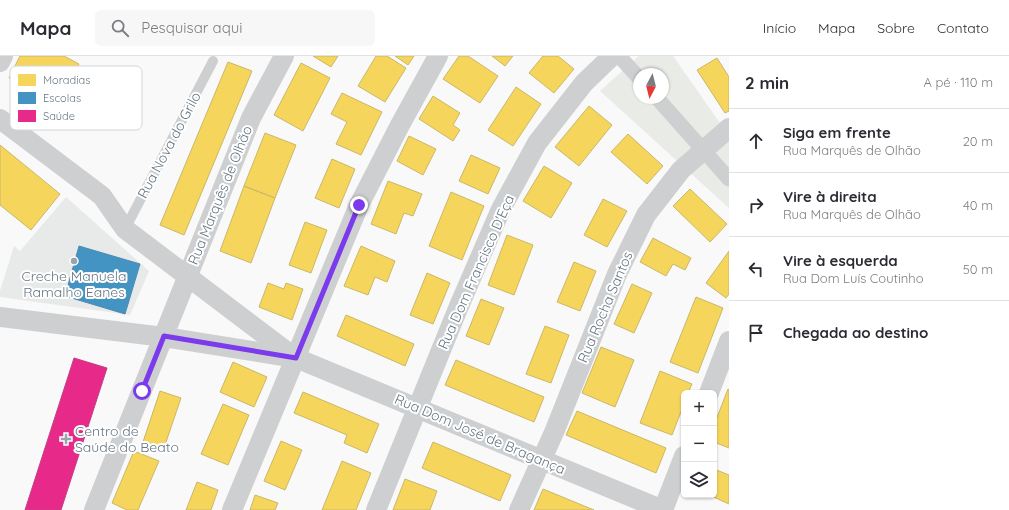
<!DOCTYPE html>
<html lang="pt">
<head>
<meta charset="utf-8">
<style>
	body { margin:0; font-family:Quicksand,sans-serif; background:#f7f7f7; color:#2b2b33 }
	.controls { position:absolute; right:12px; bottom:12px; display:grid; overflow:hidden; border-radius:6px; box-shadow:0 1px 3px #0004 }
	.controls button { width:36px; height:36px; display:grid; place-items:center; padding:0; border:0; border-bottom:1px solid #e1e1e2; background:#fff; color:#2b2b33; font:20px sans-serif }
	.compass { position:absolute; left:633px; top:12px; width:36px; height:36px; border-radius:50%; background:#fff; box-shadow:0 1px 3px #0004; rotate:187deg }
	.stop { position:absolute; width:12px; height:12px; margin:-9px; border:3px solid #7c3aed; border-radius:50%; background:#fff }
	.stop.end { background:#7c3aed; border-color:#fff; box-shadow:0 1px 4px #0008 }
	.list { margin:0; padding:0; list-style:none }
	h2 { display:flex; justify-content:space-between; align-items:center; height:52px; margin:0; padding:0 16px; font-size:17px }
	h2 small { font-size:13px; font-weight:400; color:#7c7c81 }
	.list li { display:grid; grid-template-columns:26px 1fr auto; gap:12px; align-items:center; box-sizing:border-box; height:64px; padding:0 16px; border-top:1px solid #e1e1e2 }
	.list b { display:block; font-size:15px; white-space:nowrap }
	.list p { margin:0; font-size:13px; white-space:nowrap; color:#7c7c81 }
	.list em { font-size:13px; font-style:normal; color:#7c7c81 }
	.icon { flex:none; width:22px; height:22px; fill:none; stroke:currentColor; stroke-width:2; stroke-linecap:round; stroke-linejoin:round }
	.map { position:relative; flex:none; width:729px; height:454px; overflow:hidden }
	header { display:flex; align-items:center; gap:24px; box-sizing:border-box; height:56px; padding:0 20px; background:#fff; border-bottom:1px solid #e1e1e2 }
	header strong { font-size:19px }
	nav { display:flex; gap:22px; margin-inline-start:auto; font-size:14px }
	.search { width:280px; height:36px; background:#f7f7f7; display:flex; align-items:center; gap:10px; box-sizing:border-box; padding:0 14px; border-radius:6px; color:#7c7c81; font-size:15px }
	main { display:flex }
	aside { flex:1; background:#fff }
	.map>svg:first-child { display:block }
</style>
</head>
<body>
<header>
<strong>Mapa</strong>
<div class="search"><svg class="icon" aria-label="search" viewBox="0 0 24 24"><circle cx="10" cy="10" r="6"/><path d="M15 15l6 6"/></svg>Pesquisar aqui</div>
<nav><a>Início</a><a>Mapa</a><a>Sobre</a><a>Contato</a></nav>
</header>
<main>
<div class="map">
<svg width="729" height="454" viewBox="0 0 729 454">
	<rect width="100%" height="100%" fill="#f9f9f9"/>
	<path fill="#e8e9e9" d="M66 141 149 215 130 259 0 241V235L14 190 20 195Z"/>
	<path fill="#e8ebe6" fill-rule="evenodd" d="M639 0H673L729 80V152L600 35ZM639 18H663V42H639Z"/>
	<path fill="#f6d55c" stroke="#cab868" d="M20 0H64L79 8 66 34 44 23 37 36 9 22Z
		M313 0H338L331 11Z
		M376 0H387L406 12 385 46 358 30Z
		M395 0H414L408 9Z
		M459 0H468L498 20 480 47 443 23Z
		M492 0H513L505 10Z
		M543 0H558L574 13 554 37 529 17Z
		M717 2 729 21V55L725 57 697 14Z
		M228 6 252 15 184 179 160 169Z
		M301 7 330 22 303 75 274 59Z
		M516 31 541 48 513 90 488 74Z
		M342 37 382 56 361 99 336 88 347 66 331 58Z
		M433 40 460 57 453 69 460 74 453 85 419 63Z
		M589 50 612 69 579 110 555 91Z
		M265 77 296 89 275 142 244 130Z
		M628 78 663 110 647 128 611 96Z
		M409 80 436 93 423 119 397 105Z
		M0 89 60 138 31 174 0 149Z
		M471 99 500 112 488 138 459 125Z
		M332 103 355 113 339 152 315 142Z
		M544 110 572 127 551 162 523 145Z
		M388 125 422 138 413 160 404 157 396 178 371 168Z
		M244 130 275 142 251 207 220 195Z
		M690 133 727 168 710 186 673 150Z
		M451 136 484 150 462 204 429 190Z
		M603 143 627 155 607 191 584 179Z
		M305 166 327 174 311 217 289 209Z
		M507 179 533 189 514 239 488 229Z
		M653 182 691 202 685 214 673 208 666 220 640 206Z
		M361 190 395 205 387 226 375 221 368 239 344 230Z
		M729 195V238L726 242 706 227Z
		M574 206 596 215 580 255 557 246Z
		M427 217 450 227 433 268 410 259Z
		M268 227 284 233 286 227 303 233 292 264 259 251Z
		M632 228 652 237 634 277 614 268Z
		M696 241 723 252 698 317 670 306Z
		M481 243 504 252 489 289 466 280Z
		M346 259 414 288 405 310 337 280Z
		M545 270 569 279 551 327 526 318Z
		M601 291 634 304 615 351 582 337Z
		M456 304 544 341 534 366 445 329Z
		M233 306 267 321 254 351 220 336Z
		M660 315 692 328 688 337H684V348L672 379 640 367Z
		M728 333 729 334V392L714 386V369Z
		M160 335 181 342 164 392 143 386Z
		M303 336 379 368 367 397 344 387 347 379 294 357Z
		M223 348 249 359 228 409 201 398Z
		M577 355 666 392 656 417 566 379Z
		M281 385 302 394 285 434 264 425Z
		M433 386 511 419 500 445 422 412Z
		M134 395 159 405 138 454H127L112 447Z
		M342 405 371 417 356 454H322Z
		M714 413 729 419V448L709 439H714Z
		M405 423 437 435 430 454H393Z
		M197 426 218 434 211 454H186Z
		M543 433 594 454H534Z
		M255 439 278 447 275 454H250Z"/>
	<path fill="#4393c3" stroke="#4d8ab0" d="M79 190 140 208 125 258 65 240Z"/>
	<path fill="#e7298a" stroke="#c04088" d="M74 302 107 312 61 454H25Z"/>
	<g fill="none" stroke-linecap="round" stroke-linejoin="round">
		<path stroke="#cecfd0" stroke-width="10" d="M125 173 213 5"/>
		<path stroke="#cecfd0" stroke-width="15" d="M619 0 639 22
			M657 42 729 123"/>
		<path stroke="#cecfd0" stroke-width="20" d="M0 6 3 0
			M0 63 102 140 125 173 294 301
			M0 261 164 281 296 302 663 454
			M709 337 729 285
			M94 454 251 62 284 0
			M232 454 359 149 400 69 438 0
			M376 454 459 250 501 153 537 87 584 27 612 0
			M519 454 555 374 617 218 646 159 681 114 729 72
			M663 454 684 400"/>
	</g>
	<g fill="none" stroke-linecap="round" stroke-linejoin="round">
		<path stroke="#7c3aed" stroke-width="5" d="M142 335 164 280 296 302 359 149"/>
	</g>
	<g fill="#99a4ac" stroke="#fff" stroke-width="1.5">
		<circle cx="74" cy="205" r="4"/>
		<path d="M64 377h4v4h4v4h-4v4h-4v-4h-4v-4h4z"/>
	</g>
	<g text-anchor="middle" stroke-width="4" stroke-linejoin="round" paint-order="stroke">
		<g font-size="14" fill="#657683" stroke="#fff">
			<text transform="translate(169 89) rotate(-62)" y="5">Rua Nova do Grilo</text>
			<text transform="translate(220 139) rotate(-68)" y="5">Rua Marquês de Olhão</text>
			<text transform="translate(476 216) rotate(-66)" y="5">Rua Dom Francisco D'Eça</text>
			<text transform="translate(605 251) rotate(-67)" y="5">Rua Rocha Santos</text>
			<text transform="translate(480 378) rotate(23)" y="5">Rua Dom José de Bragança</text>
		</g>
		<g font-size="14" fill="#657683" stroke="#fff">
			<text x="74" y="225">Creche Manuela<tspan x="74" dy="16">Ramalho Eanes</tspan></text>
			<text x="75" y="380" text-anchor="start">Centro de<tspan x="75" dy="16">Saúde do Beato</tspan></text>
		</g>
	</g>
	<rect x="10" y="10" width="132" height="64" rx="6" fill="#fff" stroke="#d1d6da" stroke-width="1"/>
	<rect x="18" y="18" width="18" height="12" fill="#f6d55c"/>
	<rect x="18" y="36" width="18" height="12" fill="#4393c3"/>
	<rect x="18" y="54" width="18" height="12" fill="#e7298a"/>
	<g font-size="11" fill="#657683">
		<text x="43" y="28">Moradias</text>
		<text x="43" y="46">Escolas</text>
		<text x="43" y="64">Saúde</text>
	</g>
</svg>
<div class="controls">
<button>+</button>
<button>−</button>
<button><svg class="icon" aria-label="layers" viewBox="0 0 24 24"><path d="M12 4l9 5-9 5-9-5zM3 14l9 5 9-5"/></svg></button>
</div>
<svg class="compass" viewBox="-18 -18 36 36"><path d="M0-13l5 13h-10z" fill="#e53935"/><path d="M0 13l5-13h-10z" fill="#7c7c81"/></svg>
<div class="stop" style="left:142px;top:335px"></div>
<div class="stop end" style="left:359px;top:149px"></div>
</div>
<aside>
<h2>2 min<small>A pé · 110 m</small></h2>
<ul class="list">
<li><svg class="icon" aria-label="ahead" viewBox="0 0 24 24"><path d="M12 20V5M6 11l6-6 6 6"/></svg><div><b>Siga em frente</b><p>Rua Marquês de Olhão</p></div><em>20 m</em></li>
<li><svg class="icon" aria-label="right" viewBox="0 0 24 24"><path d="M7 20v-9h11M14 6l5 5-5 5"/></svg><div><b>Vire à direita</b><p>Rua Marquês de Olhão</p></div><em>40 m</em></li>
<li><svg class="icon" aria-label="left" viewBox="0 0 24 24"><path d="M17 20v-9H6M10 6l-5 5 5 5"/></svg><div><b>Vire à esquerda</b><p>Rua Dom Luís Coutinho</p></div><em>50 m</em></li>
<li><svg class="icon" aria-label="arrive" viewBox="0 0 24 24"><path d="M6 21V4h12l-3 4 3 4H6"/></svg><div><b>Chegada ao destino</b></div></li>
</ul>
</aside>
</main>
</body>
</html>
